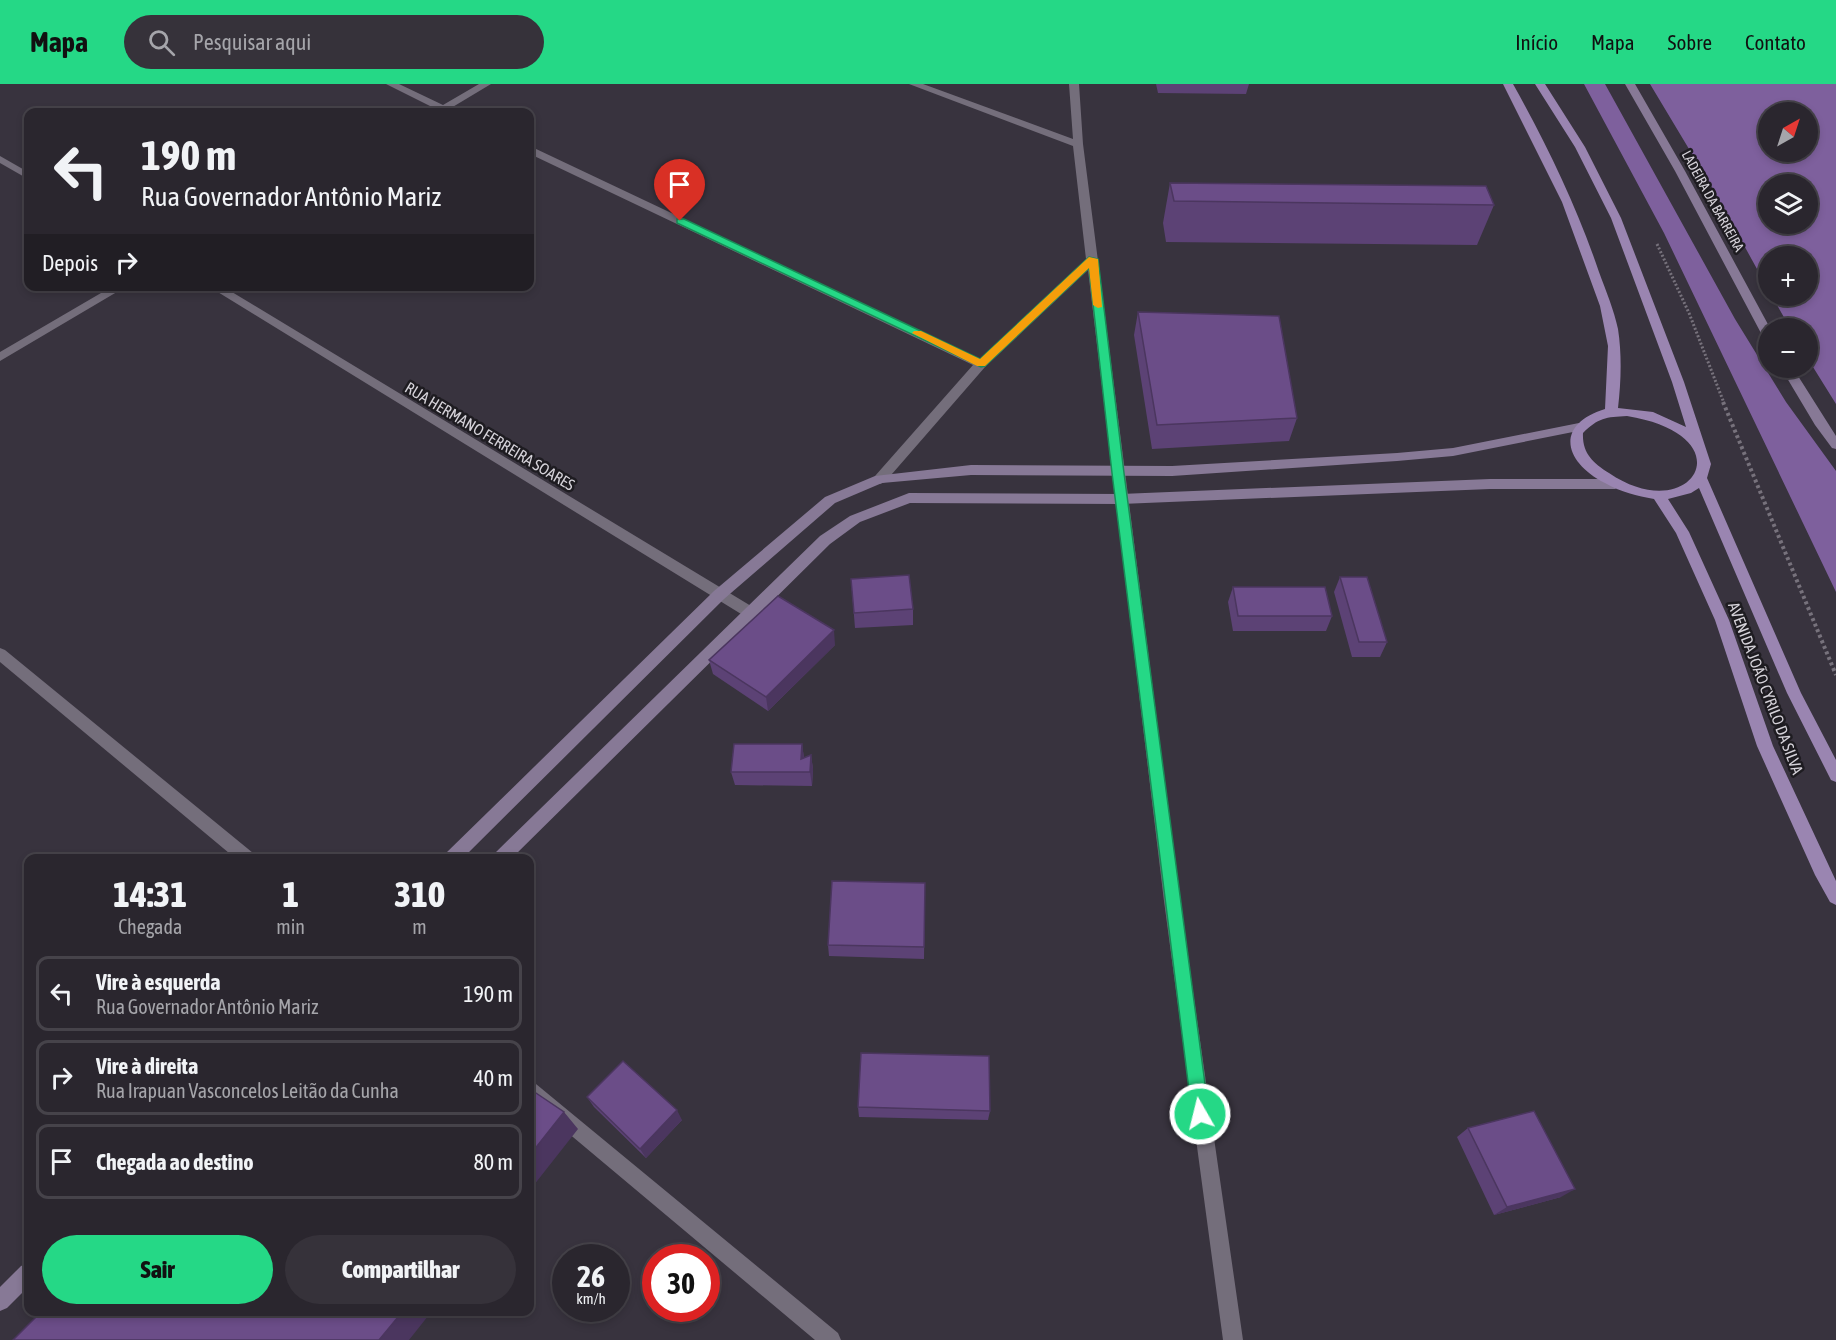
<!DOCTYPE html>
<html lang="pt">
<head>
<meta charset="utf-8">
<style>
  body { margin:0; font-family:"Asap Condensed",sans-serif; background:#36323a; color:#f1f3f6; height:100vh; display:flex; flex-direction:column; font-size:22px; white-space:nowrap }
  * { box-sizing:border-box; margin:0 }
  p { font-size:20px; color:#a5a5aa }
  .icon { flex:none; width:33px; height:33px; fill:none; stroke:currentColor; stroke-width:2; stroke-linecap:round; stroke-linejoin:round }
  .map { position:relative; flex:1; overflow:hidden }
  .drawer { position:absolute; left:24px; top:770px; width:510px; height:462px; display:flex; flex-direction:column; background:#2a262e; border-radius:12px; box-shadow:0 3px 9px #0003,0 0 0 2px #46434a }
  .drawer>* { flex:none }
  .hud { position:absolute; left:24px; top:24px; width:510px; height:183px; border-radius:12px; box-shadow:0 3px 9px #0003,0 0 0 2px #46434a; background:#2a262e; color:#f1f3f6; overflow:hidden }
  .needle { width:39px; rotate:39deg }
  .tools { position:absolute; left:1758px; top:18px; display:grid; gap:12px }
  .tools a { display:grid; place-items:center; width:60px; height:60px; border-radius:50%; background:#2a262e; box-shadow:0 3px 9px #0003,0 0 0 2px #46434a; font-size:30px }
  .speed { position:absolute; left:552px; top:1160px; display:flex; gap:12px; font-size:30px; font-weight:700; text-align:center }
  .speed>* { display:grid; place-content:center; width:78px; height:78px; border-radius:50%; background:#2a262e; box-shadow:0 3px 9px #0003,0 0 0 2px #46434a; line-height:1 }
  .speed small { font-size:15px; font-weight:400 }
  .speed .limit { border:9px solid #d22; background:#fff; color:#111 }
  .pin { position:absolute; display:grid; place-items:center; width:51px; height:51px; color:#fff; margin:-62px -26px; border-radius:50% 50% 50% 0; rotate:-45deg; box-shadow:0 0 6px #0007 }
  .pin .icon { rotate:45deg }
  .me { position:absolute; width:66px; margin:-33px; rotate:352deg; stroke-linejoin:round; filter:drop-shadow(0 0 4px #0008) }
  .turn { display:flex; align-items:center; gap:21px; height:126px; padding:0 18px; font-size:27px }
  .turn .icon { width:78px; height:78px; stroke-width:2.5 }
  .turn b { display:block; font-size:42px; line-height:51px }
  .then { display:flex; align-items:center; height:57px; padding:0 18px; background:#0003; gap:12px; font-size:22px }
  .eta { display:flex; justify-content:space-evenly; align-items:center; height:102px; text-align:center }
  .eta b { font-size:36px; font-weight:800; line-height:42px }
  .action { display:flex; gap:12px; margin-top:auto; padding:12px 18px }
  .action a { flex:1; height:69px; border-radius:36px; background:#25d886; color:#111; font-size:24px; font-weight:800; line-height:69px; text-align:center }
  .action a+a { background:#36323a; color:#f1f3f6 }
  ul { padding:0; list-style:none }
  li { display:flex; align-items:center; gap:18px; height:75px; margin:0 12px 9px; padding:0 6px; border:3px solid #46434a; border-radius:12px }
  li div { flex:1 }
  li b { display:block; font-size:22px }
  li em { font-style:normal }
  header { display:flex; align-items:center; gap:36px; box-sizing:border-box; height:84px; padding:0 30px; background:#25d886; color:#111 }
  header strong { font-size:28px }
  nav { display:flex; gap:33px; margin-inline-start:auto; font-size:21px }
  .search { width:420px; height:54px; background:#36323a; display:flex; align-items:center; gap:15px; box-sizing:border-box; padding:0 21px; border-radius:33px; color:#a5a5aa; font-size:22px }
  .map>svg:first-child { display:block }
  .forest { fill:#7e609d; fill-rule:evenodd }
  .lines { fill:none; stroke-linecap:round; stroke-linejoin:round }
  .path-far1 { stroke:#77727c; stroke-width:3; stroke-dasharray:2 2; stroke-linecap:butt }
  .path { stroke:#77727c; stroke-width:4; stroke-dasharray:3 3; stroke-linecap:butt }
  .street { fill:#746e7b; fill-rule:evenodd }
  .secondary { fill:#877996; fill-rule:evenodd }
  .primary { fill:#9a85b1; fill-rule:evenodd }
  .wall { fill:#5c4275 }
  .shaded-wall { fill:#4b365f }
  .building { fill:#6b4d88; stroke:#4b365f; stroke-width:1.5 }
  .route { fill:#25d886; stroke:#188c57; stroke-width:1.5 }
  .slow { fill:#f59e0b }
  .labels { text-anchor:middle; stroke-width:5; stroke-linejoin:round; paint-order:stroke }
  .far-street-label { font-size:14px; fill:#d5d2d9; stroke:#1e1c21 }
  .street-label { font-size:16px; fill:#d5d2d9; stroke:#1e1c21 }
</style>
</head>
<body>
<header>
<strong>Mapa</strong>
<div class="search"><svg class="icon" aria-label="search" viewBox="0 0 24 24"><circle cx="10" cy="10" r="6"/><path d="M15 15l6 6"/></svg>Pesquisar aqui</div>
<nav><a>Início</a><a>Mapa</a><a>Sobre</a><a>Contato</a></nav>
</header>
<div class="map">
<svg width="1836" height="1256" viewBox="0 0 1836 1256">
  <rect width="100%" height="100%" fill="#38333e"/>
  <path class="forest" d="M1584,0H1605L1735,235L1786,318L1836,387V508L1664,149Z
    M1650,0H1836V320L1808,275V244H1790L1772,212H1808V172H1768V205L1713,105ZM1768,28H1808V68H1768ZM1768,100H1808V140H1768Z"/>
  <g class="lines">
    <path class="path-far1" d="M1657,160L1689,229L1724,319"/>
    <path class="path" d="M1723,318L1836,591"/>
    <path class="street" d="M386,0H399L443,21L479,0H491L451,24L456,28H432L436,25Z
      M909,0H923L1073,55L1069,0H1079L1083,60L1180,817L1243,1256H1223L1164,817L1088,186L985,283L885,398L880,400L874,395L875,392L973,281L530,70V63L534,64L980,275L1086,175L1073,62Z
      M0,72L28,88V95L0,79Z
      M113,202H127L0,277V268Z
      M208,202H222L756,525L758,529L756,533H746Z
      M0,564L5,566L253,769L255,774H235L0,578Z
      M530,997L536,1000L838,1249L841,1256H815L530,1017Z"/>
    <path class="secondary" d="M1625,0H1635L1685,87L1770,244H1768V255L1762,251L1675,87Z
      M1781,284H1793L1836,352V365L1832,364L1815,341Z
      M1579,339L1585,343L1583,346L1453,372L1397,377L1172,392L971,391L882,399L835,419L724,515L463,774H444L446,769L714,507L825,413L875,392L971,381L1172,382L1397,369L1453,364Z
      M1490,395H1615L1622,400L1615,405H1490L1121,420L910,419L860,438L830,460L512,774H493L495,769L820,452L850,432L909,409L1121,410Z
      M28,1179V1203L7,1224L0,1227V1203L21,1182Z"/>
    <path class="primary" d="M1503,0H1513C1547,61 1577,123 1599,188C1606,207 1614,226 1618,245C1622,271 1621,298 1618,324L1653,328L1686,343L1672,298L1611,134L1575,63L1535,0H1545L1585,63L1621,134L1684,298L1711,380L1707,394L1801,609L1836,676V698L1831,696L1787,609L1699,404L1691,409L1668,415L1689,448L1729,536L1773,662L1836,797V821L1830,818L1815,791L1757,662L1715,536L1676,449L1654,415C1637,412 1621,408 1605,399C1564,378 1554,341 1605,325L1608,262L1600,222L1562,118ZM1627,332C1749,352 1691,445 1609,389C1593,379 1582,369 1583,349C1598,334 1606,333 1627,332Z"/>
  </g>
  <path class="wall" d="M1156,0H1249L1246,10L1158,9Z
    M1170,99L1494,121L1477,161L1166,158L1163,139Z
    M1138,228L1297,334L1289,357L1152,365L1134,251Z
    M1340,493L1387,558L1380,573H1352L1334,508Z
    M851,495L913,525V541L855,544Z
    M1233,503L1332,532L1326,547H1233L1228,518Z
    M835,561L768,627L713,590L709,576Z
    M802,660L804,674L811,671L813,685L812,702L735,701L731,688Z
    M925,799L924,875L829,872L828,861Z
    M587,1013L682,1036L646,1074L594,1023Z
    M858,1023L990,1027L988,1036L859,1033Z
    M1468,1044L1561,1113L1494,1131L1457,1053Z"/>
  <path class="shaded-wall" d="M834,546L835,561L768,627L766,613Z
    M802,660L804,674L803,689L801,675Z
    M811,671L813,685L812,702L810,688Z
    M677,1026L682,1036L646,1074L640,1065Z
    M564,1028L578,1045L530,1106V1071Z
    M1575,1105L1561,1113L1494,1131L1507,1123Z
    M403,1227H432L409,1256H379Z"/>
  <path class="building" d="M1170,99L1486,102L1494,121L1174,117Z
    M1138,228L1279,232L1297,334L1157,341Z
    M909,491L913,525L854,529L851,495Z
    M1340,493H1367L1387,558H1359Z
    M1233,503H1325L1332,532H1238Z
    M778,512L834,546L766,613L709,576Z
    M734,660H802L801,675L811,671L810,688H731Z
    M832,797L925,799L924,863L828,861Z
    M861,969L989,972L990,1027L858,1023Z
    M623,977L677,1026L640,1065L587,1013Z
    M530,1005L564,1028L530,1071Z
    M1534,1027L1575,1105L1507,1123L1468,1044Z
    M42,1227H403L379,1256H13Z"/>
  <path class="route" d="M677,135H684L980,275L1089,173L1098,175L1124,389L1209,1030L1206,1036L1200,1039L1195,1036L1192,1030L1112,389L1089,184L985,282L981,283L677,139Z"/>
  <path class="slow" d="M1089,173L1098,175L1102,223L1098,224L1093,221L1089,184L985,282H977L912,249L914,247H921L980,275Z"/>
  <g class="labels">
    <g class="far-street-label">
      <text transform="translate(1713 117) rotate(61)" y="5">LADEIRA DA BARREIRA</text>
    </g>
    <g class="street-label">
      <text transform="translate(490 352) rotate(31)" y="6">RUA HERMANO FERREIRA SOARES</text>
      <text transform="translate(1766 604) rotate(69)" y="6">AVENIDA JOÃO CYRILO DA SILVA</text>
    </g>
  </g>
</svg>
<div class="tools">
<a><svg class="needle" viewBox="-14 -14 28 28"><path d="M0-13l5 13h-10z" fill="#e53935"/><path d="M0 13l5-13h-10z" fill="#a5a5aa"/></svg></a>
<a><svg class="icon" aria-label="layers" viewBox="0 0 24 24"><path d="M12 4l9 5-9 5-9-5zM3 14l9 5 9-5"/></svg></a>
<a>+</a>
<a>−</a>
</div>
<div class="speed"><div>26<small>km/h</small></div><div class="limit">30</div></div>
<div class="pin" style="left:680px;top:137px;background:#d93025"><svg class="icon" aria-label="arrive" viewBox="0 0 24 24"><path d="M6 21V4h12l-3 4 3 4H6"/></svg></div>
<svg class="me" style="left:1200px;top:1030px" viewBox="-20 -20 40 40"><circle r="17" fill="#25d886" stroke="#fff" stroke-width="3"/><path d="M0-11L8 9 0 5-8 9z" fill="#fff"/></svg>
<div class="hud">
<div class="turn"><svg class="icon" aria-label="left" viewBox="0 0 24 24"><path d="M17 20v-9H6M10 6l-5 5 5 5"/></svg><div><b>190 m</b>Rua Governador Antônio Mariz</div></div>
<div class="then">Depois<svg class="icon" aria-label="right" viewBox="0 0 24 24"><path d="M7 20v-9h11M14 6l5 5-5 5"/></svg></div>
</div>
<section class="drawer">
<div class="eta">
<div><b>14:31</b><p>Chegada</p></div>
<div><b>1</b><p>min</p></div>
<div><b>310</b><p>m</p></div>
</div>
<ul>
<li><svg class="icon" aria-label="left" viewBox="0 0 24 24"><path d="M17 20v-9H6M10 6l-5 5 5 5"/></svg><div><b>Vire à esquerda</b><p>Rua Governador Antônio Mariz</p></div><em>190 m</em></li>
<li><svg class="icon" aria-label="right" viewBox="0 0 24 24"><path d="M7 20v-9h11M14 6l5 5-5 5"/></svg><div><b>Vire à direita</b><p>Rua Irapuan Vasconcelos Leitão da Cunha</p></div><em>40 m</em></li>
<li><svg class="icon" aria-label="arrive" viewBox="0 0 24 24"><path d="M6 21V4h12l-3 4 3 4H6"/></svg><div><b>Chegada ao destino</b></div><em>80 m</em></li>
</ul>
<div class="action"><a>Sair</a><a>Compartilhar</a></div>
</section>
</div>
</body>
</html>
